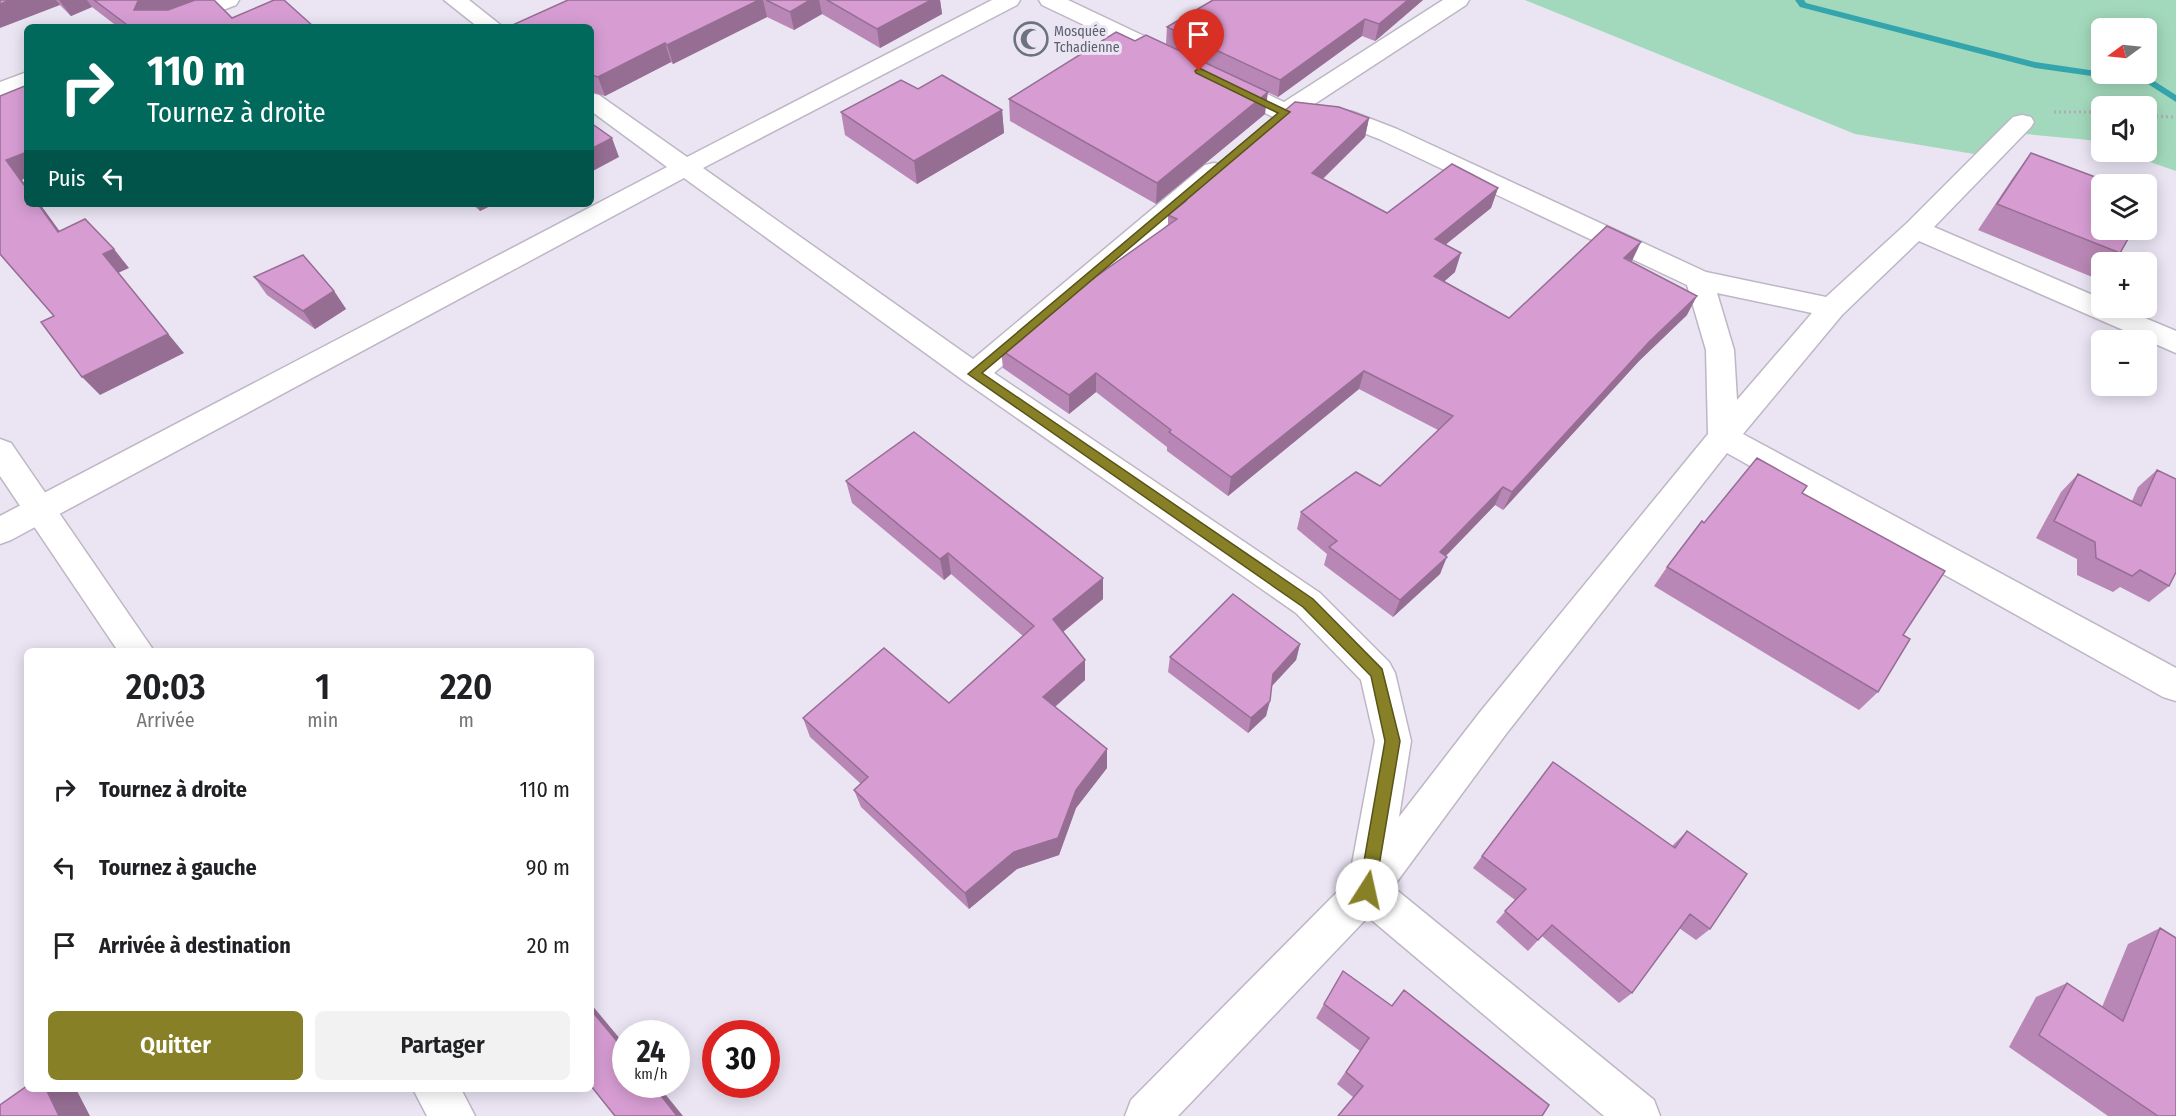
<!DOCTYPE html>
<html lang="fr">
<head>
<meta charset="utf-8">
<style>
  body { margin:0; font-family:"Fira Sans Condensed",sans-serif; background:#f2f2f2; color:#202124; height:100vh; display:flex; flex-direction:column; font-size:22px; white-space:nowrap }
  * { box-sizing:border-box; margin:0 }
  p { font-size:20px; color:#757577 }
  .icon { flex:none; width:33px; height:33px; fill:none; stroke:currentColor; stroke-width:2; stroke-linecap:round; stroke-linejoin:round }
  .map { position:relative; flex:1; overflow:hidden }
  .sheet { position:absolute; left:24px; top:648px; width:570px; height:444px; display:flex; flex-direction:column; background:#fff; border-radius:9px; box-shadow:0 3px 15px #0003 }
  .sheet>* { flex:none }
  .hud { position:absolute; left:24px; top:24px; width:570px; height:183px; border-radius:9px; box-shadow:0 3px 15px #0003; background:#00695c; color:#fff; overflow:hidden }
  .needle { width:39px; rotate:255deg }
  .buttons { position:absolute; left:2091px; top:18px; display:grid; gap:12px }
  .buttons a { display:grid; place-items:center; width:66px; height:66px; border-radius:9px; background:#fff; box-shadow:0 3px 15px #0003; font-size:30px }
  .speed { position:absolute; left:612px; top:1020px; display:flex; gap:12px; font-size:30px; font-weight:700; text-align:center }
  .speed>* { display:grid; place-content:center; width:78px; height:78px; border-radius:50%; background:#fff; box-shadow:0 3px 15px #0003; line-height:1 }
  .speed small { font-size:15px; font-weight:400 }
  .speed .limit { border:9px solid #d22; background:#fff; color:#111 }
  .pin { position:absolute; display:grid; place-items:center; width:51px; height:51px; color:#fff; margin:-62px -26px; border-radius:50% 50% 50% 0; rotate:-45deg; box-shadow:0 0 6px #0007 }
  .pin .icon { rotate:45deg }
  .me { position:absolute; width:66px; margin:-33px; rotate:10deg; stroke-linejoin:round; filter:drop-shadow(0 0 4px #0008) }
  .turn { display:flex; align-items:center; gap:21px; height:126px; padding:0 24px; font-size:27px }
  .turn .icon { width:78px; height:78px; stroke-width:2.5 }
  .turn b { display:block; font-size:42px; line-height:51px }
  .then { display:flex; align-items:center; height:57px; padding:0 24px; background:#0003; gap:12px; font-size:22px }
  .eta { display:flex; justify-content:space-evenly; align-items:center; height:102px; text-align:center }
  .eta b { font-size:36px; font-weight:600; line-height:42px }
  .button { display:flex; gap:12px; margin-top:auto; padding:12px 24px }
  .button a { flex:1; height:69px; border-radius:9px; background:#878027; color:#fff; font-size:24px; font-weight:600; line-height:69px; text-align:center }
  .button a+a { background:#f2f2f2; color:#202124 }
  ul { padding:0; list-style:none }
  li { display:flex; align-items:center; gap:18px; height:78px; padding:0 24px }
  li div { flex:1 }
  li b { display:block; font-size:22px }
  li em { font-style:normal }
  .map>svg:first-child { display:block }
  .green { fill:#a2d9bc; fill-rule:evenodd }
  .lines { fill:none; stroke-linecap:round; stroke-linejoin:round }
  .stream { fill:#35a5ad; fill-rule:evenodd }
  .street-casing { stroke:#bdb7c5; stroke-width:3 }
  .secondary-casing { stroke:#bdb7c5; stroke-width:3 }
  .path { stroke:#b0abb7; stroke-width:3; stroke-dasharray:2 3; stroke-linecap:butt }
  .street { fill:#fff; fill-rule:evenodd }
  .secondary { fill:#fff; fill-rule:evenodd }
  .wall { fill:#b987b5 }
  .shaded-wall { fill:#966e94 }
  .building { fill:#d79dd3; stroke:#966e94; stroke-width:1.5 }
  .route { fill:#878027; stroke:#585319; stroke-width:1.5 }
  .labels { text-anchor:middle; stroke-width:6; stroke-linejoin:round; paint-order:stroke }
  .far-worship-label { font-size:14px; fill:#5b616d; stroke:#eae4f3; text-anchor:start }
</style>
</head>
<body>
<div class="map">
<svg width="2176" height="1116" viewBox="0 0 2176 1116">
  <rect width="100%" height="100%" fill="#eae4f3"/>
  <path class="green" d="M1525,0H2176V171L2121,152H2146V106H2102L2101,145L2089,140L2025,134L1974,154L1855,134ZM2102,28H2146V74H2102Z"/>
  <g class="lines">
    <path class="stream" d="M1795,0H1804L1806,3L2035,62L2151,79L2176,95V102L2148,84L2035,68L1800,7Z"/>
    <defs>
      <path id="street" d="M208,0H239L236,5L179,27H148L151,22Z
        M444,0H469L503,27H478Z
        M992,0H1020L1017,5L703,168L973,359L1205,165L1214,163L1223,165L1227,171L1223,177L994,373L1320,593L1389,662L1395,673L1411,741L1399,817L1480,712L1708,434L1706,350L1687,285L1379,139C1360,132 1340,122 1319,120C1305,118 1290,122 1275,118L1217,88L1213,83L1217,78L1225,76L1233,78L1284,102L1443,0H1469L1466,5L1313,105L1353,112L1397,129L1706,272L1826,297L1907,223L2013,117L2022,115L2031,117L2034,122L2031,127L1934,227L2102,299V308H2121L2176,331V353L1919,241L1842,315L1743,434L2176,668V701L2163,697L1727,453L1506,734L1393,887L1654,1100L1660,1116H1604L1368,917L1178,1116H1125L1131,1100L1349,880L1375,741L1361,680L1296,613L964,381L684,178L11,540L0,544V516L667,167L591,111V93L599,95L687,157ZM1717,293L1812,313L1737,400L1734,350Z
        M1039,0H1068L1184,55L1188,60L1184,65L1176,67L1168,65L1042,5Z
        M27,72V87L0,97V82Z"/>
      <path id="secondary" d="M0,439L11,443L154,651H118L0,476Z
        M413,1089H461L475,1116H427Z"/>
    </defs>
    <use href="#street" class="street-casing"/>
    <use href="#secondary" class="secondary-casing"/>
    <path class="path" d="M2054,112H2102
      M2146,116L2176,117"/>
    <use href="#street" class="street"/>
    <use href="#secondary" class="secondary"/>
  </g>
  <path class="wall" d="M0,0H214L232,18L314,27H118L92,7L71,16L60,5Z
    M568,0H940L942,14L880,48L822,14L794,30L767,17L673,64L671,62L605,96L591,92V27Z
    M1423,0L1379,38L1375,41L1362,36L1278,97L1166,44L1167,27Z
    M1135,41L1265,114L1156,204L1010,121L1009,99Z
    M918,89L1002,110L1004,133L917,184L845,135L841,112Z
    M1369,118L1365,137L1323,179L1387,213L1498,188L1491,208L1446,244L1455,272L1444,281L1509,318L1631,262L1687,315L1639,361L1503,510L1495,505L1446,556L1440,574L1393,617L1324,565L1327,554L1297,529L1301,512L1380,486L1438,430L1359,389L1228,496L1167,451V447L1096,392L1069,414L1003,368L1001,350L1080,288L1168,226V215L1180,206V199Z
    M2031,153L2120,253L2112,262H2102V274L2097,279L1978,230L2012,179Z
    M472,204H494L480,211Z
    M254,277L334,291L346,309L315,329L267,295Z
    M2157,470L2169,586L2149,602L2120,587L2113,592L2077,575V559L2036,538L2061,492L2078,474L2132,501L2138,487Z
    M846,481L1103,578V599L1063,632L1085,680L1055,707L1107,749V768L1076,808L1059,855L1017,869L969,909L861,807L854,790L861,784L810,737L803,718L949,703L1023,636L951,574L944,580L852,503Z
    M1802,493L1903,635L1878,692L1859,710L1654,586L1667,567L1704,523Z
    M1300,644L1296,660L1271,687L1266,716L1248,733L1168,672L1170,657Z
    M1687,831L1710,929L1696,940L1679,928L1632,993L1619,1003L1542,936L1528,951L1496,922L1515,900L1473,868L1482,856L1672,846Z
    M2160,928L2176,1116H2108L2009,1047L2036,997L2067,983L2102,1007L2128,944Z
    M1324,1004L1542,1116L1353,1097L1337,1084L1360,1051L1316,1018Z"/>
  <path class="shaded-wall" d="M10,0H56L60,5L0,28V4Z
    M59,0H87L92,7L71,16Z
    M141,0H202L150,20L134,10L138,1Z
    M759,0H763L767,17L673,64L667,45Z
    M810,0H819L822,14L794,30L790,12Z
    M931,0H940L942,14L880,48L877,29Z
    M1408,0H1423L1375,41L1379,24Z
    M1365,19L1362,36L1278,97L1280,80Z
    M665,43L671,62L605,96L598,77Z
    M1268,92L1265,114L1156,204L1157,183Z
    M1002,110L1004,133L917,184L914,161Z
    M1369,118L1365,137L1309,192L1312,173Z
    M612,138L619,157L591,172V149Z
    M27,152V177L22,180L27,186V189L6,160Z
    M1498,188L1491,208L1429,258L1435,239Z
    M38,204H40L74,251L58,232Z
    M477,204H494L480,211Z
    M1641,242L1632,261L1624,258Z
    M114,249L129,268L118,273L184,353L100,395L82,377L103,254Z
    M1461,253L1455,272L1429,295L1434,276Z
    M334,291L346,309L315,329L303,311Z
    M1697,296L1687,315L1639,361L1503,510L1512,492L1649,342Z
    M1364,371L1359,389L1228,496L1231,477Z
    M1096,373V392L1069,414V395Z
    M1503,487L1495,505L1433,569L1440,552Z
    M948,553L951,574L944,580L940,559Z
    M1447,557L1440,574L1393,617L1400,600Z
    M1103,578V599L1054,639L1053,619Z
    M1300,644L1296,660L1269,689L1273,674Z
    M1085,660V680L1044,716L1043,697Z
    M1270,701L1266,716L1248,733L1251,718Z
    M1107,749V768L1076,808L1059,855L1017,869L969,909L965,893L1076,790Z
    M591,1004L626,1046V1052L591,1010Z
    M652,1084H657L683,1116H677Z
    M46,1089H76L90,1116H59Z"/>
  <path class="building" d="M0,0H10L0,4Z
    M94,0H141L138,1L134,10H168L195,0H214L232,18L274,0H284L314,27H130Z
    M568,0H759L667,45L665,43L598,77L591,75V27H508Z
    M766,0H810L790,12Z
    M827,0H931L877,29Z
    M1213,0H1408L1379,24L1365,19L1280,80L1167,27Z
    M1116,32L1135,41L1146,35L1268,92L1157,183L1009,99Z
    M942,75L1002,110L914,161L841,112L901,80L918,89Z
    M27,85V152L6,160L27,189V204H38L58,232L85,219L114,249L103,254L168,334L82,377L41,322L54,316L0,254V96Z
    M1295,102L1339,107L1369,118L1312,173L1387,213L1452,164L1498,188L1435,239L1461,253L1434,276L1509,318L1607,226L1641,242L1624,258L1697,296L1649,342L1512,492L1503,487L1440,552L1447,557L1400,600L1329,547L1337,541L1301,512L1356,472L1380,486L1453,416L1364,371L1231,477L1169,432L1171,430L1096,373L1069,395L1001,350L1077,287L1080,288L1177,219L1168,215L1186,201L1180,199Z
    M591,123L612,138L591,149Z
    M2031,153L2114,184H2102V230H2133L2120,253L1997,204Z
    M2146,197L2150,198L2146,205Z
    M303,255L334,291L303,311L254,277Z
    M914,432L1103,578L1053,619L1085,660L1043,697L1107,749L1076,790L1058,838L1014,852L965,893L854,790L868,777L803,718L884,648L949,703L1034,626L948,553L940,559L846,481Z
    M1757,458L1807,486L1802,493L1945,571L1903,635L1910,639L1878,692L1667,567L1702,521L1704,523Z
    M2157,470L2176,479V572L2169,586L2140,570L2132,576L2096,558L2095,542L2054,521L2078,474L2141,506Z
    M1233,594L1300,644L1273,674L1270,701L1251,718L1170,657Z
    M1553,762L1675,848L1687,831L1747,874L1710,929L1690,914L1632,993L1552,925L1538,940L1505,911L1526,889L1482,856Z
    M2160,928L2176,938V1116H2158L2039,1035L2067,983L2123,1021Z
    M1343,971L1392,1006L1404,990L1549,1105L1542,1116H1338L1363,1086L1346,1072L1369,1038L1324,1004Z
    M591,1010L626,1052V1084H652L677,1116H615L591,1086Z
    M27,1086V1089H46L59,1116H0V1105Z"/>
  <path class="route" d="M1199,68L1290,112L982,373L1313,599L1382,669L1400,741L1375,890L1373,896L1367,898L1361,896L1359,890L1385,741L1371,676L1303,607L968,374L1278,113L1196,73L1195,71Z"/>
  <defs>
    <symbol id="mosque-ring" viewBox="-11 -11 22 22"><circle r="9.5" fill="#eae4f3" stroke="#6b7280" stroke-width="1.5"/><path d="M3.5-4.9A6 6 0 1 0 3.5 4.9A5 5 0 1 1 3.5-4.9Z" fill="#6b7280"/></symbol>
  </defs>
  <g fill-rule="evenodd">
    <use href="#mosque-ring" x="1012" y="20" width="38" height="38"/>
  </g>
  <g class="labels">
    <g class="far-worship-label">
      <text x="1054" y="36">Mosquée<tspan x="1054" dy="16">Tchadienne</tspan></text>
    </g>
  </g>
</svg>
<div class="buttons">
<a><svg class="needle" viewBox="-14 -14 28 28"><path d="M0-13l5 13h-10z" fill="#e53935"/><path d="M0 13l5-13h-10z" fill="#757577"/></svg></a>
<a><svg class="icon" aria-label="sound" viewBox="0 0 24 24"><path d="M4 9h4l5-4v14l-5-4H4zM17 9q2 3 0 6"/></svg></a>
<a><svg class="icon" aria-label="layers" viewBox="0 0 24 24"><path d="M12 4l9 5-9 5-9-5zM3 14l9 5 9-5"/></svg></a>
<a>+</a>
<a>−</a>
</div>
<div class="speed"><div>24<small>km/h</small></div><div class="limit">30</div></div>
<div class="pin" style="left:1199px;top:71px;background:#d93025"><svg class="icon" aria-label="arrive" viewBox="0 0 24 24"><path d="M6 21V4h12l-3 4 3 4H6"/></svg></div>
<svg class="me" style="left:1367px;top:890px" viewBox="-20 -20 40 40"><circle r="19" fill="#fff"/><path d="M0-13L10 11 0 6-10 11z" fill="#878027"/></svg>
<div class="hud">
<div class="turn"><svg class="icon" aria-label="right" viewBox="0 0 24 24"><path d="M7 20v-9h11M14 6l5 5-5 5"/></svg><div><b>110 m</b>Tournez à droite</div></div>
<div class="then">Puis<svg class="icon" aria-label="left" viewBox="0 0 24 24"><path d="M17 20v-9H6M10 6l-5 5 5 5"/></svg></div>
</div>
<section class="sheet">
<div class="eta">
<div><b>20:03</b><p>Arrivée</p></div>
<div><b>1</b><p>min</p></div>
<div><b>220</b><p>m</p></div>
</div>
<ul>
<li><svg class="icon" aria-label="right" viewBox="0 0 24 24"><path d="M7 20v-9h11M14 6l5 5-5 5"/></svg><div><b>Tournez à droite</b></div><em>110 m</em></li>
<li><svg class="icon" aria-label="left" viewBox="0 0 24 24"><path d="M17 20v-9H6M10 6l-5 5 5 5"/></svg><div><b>Tournez à gauche</b></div><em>90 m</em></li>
<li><svg class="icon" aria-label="arrive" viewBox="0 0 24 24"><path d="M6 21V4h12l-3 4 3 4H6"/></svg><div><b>Arrivée à destination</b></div><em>20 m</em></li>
</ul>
<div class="button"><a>Quitter</a><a>Partager</a></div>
</section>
</div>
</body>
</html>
